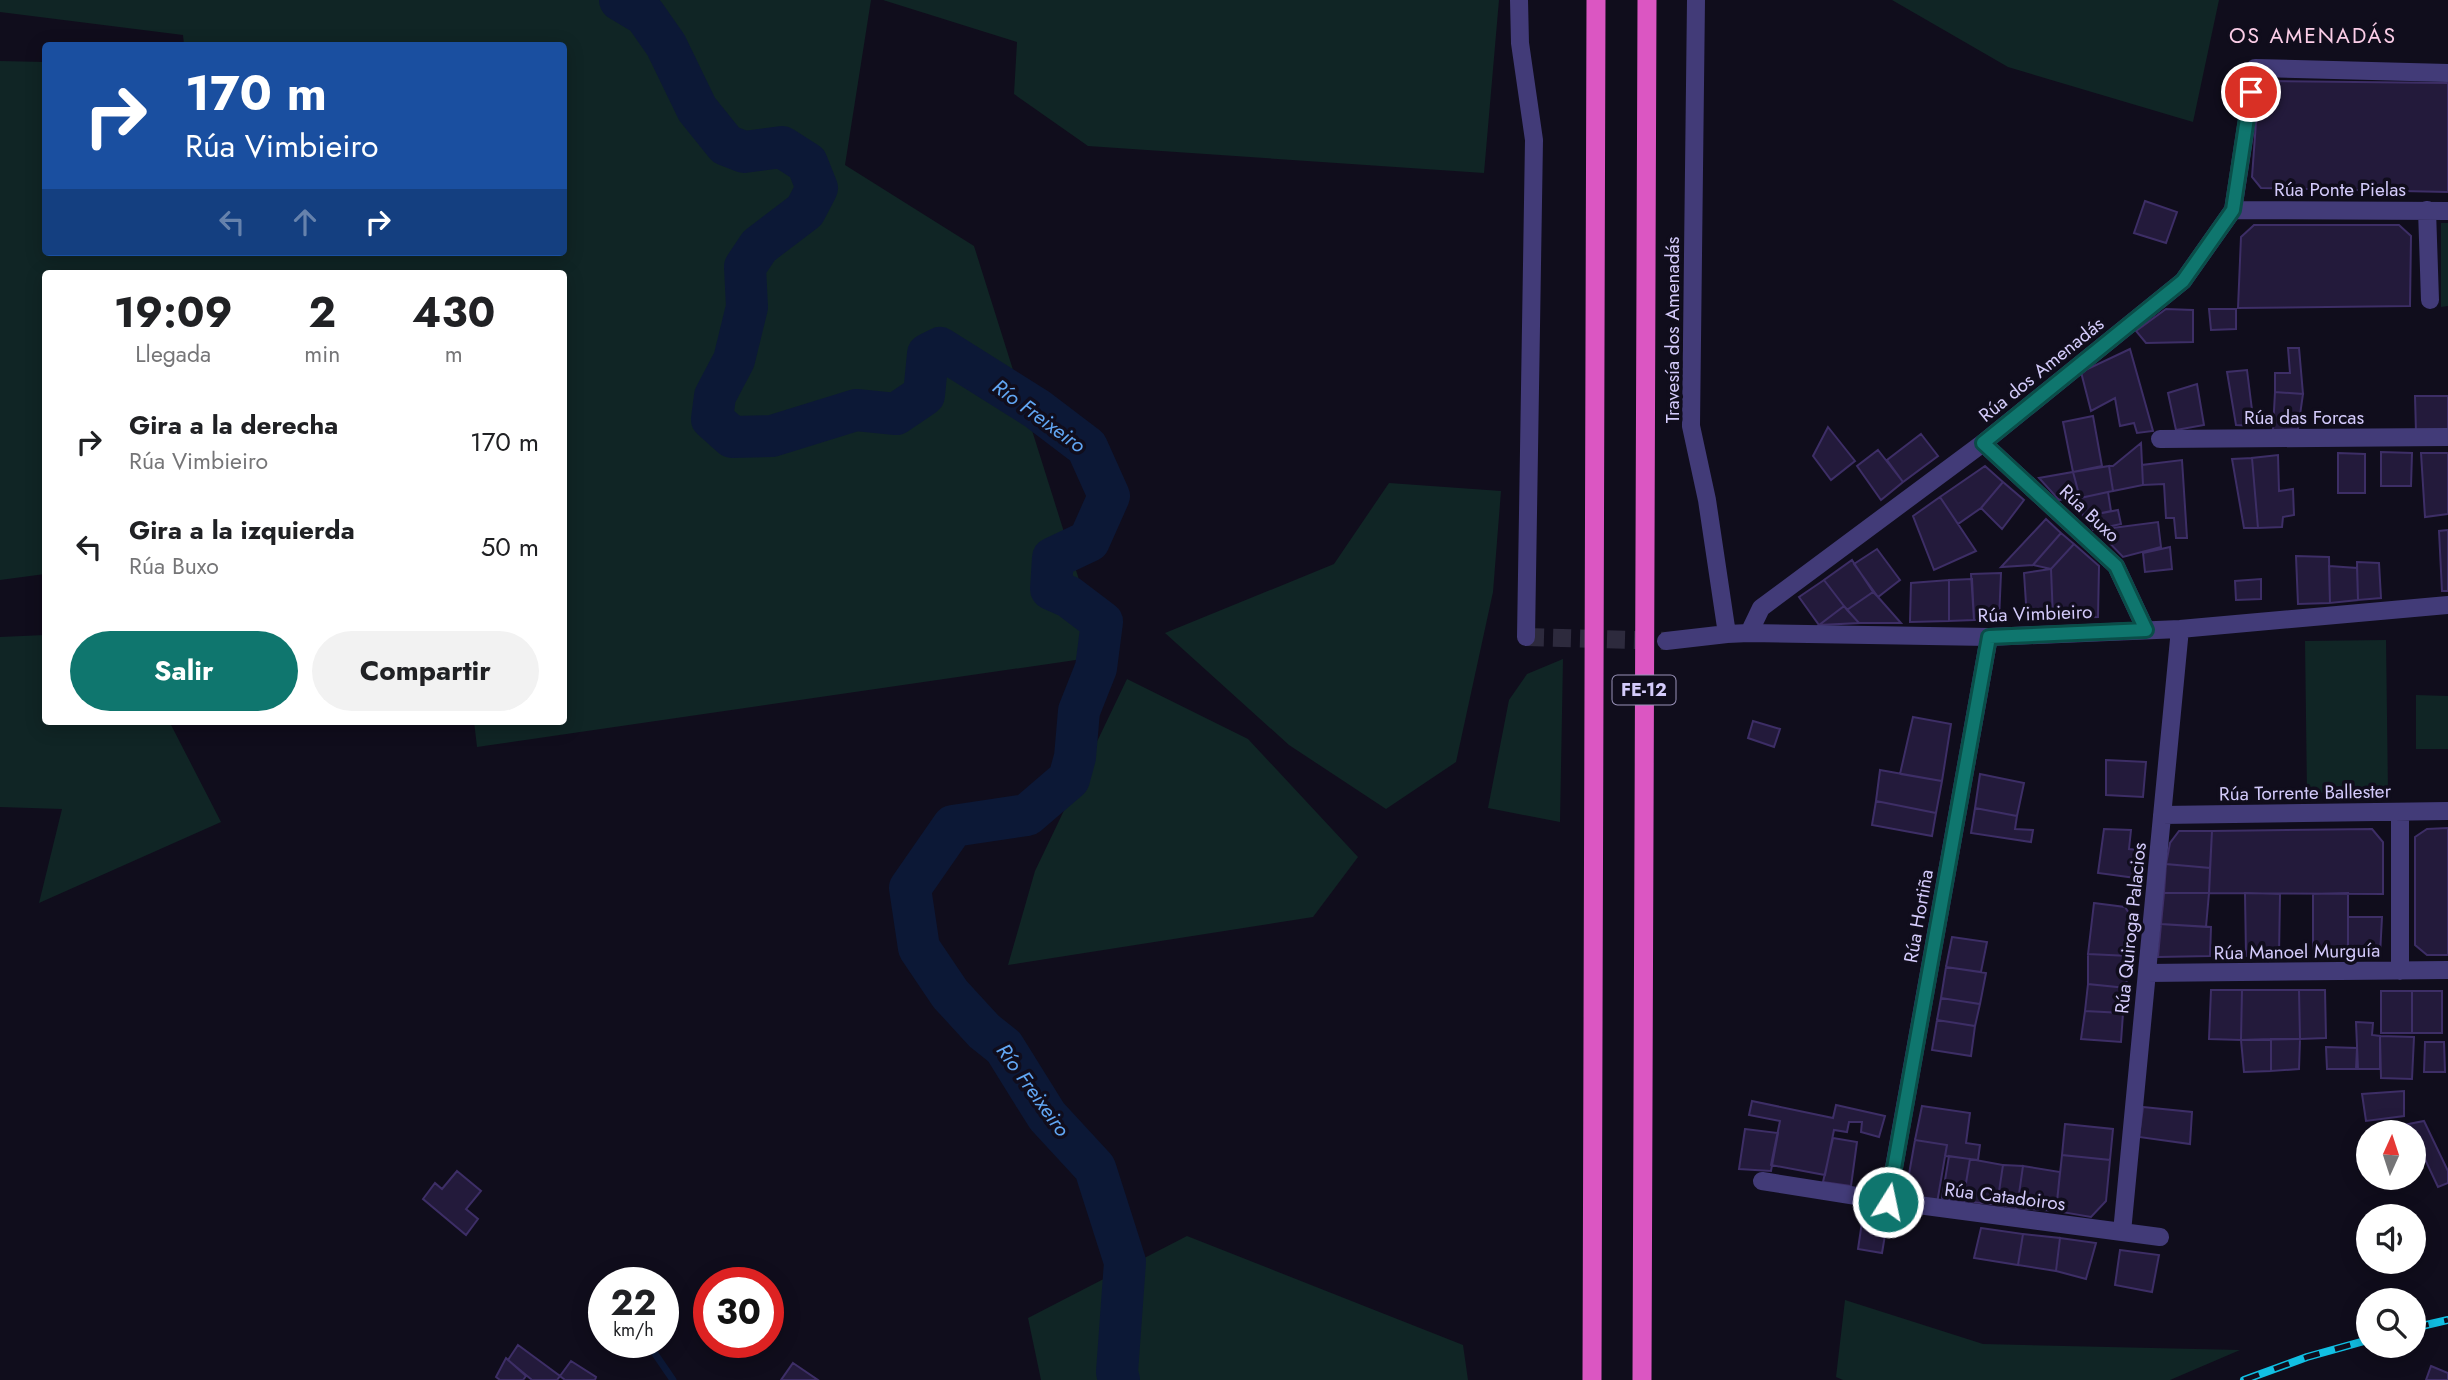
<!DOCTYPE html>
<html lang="es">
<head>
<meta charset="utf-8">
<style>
  body { margin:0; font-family:Jost,sans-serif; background:#f2f2f2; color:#202124; height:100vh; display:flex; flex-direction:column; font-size:26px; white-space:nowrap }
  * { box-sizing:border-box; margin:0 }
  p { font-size:23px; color:#757577 }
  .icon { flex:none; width:38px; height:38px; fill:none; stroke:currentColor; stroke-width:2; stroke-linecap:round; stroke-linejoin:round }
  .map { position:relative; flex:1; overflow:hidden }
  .sheet { position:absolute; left:42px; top:270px; width:525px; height:455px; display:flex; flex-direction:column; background:#fff; border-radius:7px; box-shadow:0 4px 18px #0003 }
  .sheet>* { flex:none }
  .hud { position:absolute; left:42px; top:42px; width:525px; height:214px; border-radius:7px; box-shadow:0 4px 18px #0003; background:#1a4fa0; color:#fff; overflow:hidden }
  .needle { width:46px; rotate:3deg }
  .fabs { position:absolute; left:2356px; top:1120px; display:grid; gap:14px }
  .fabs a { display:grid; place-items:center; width:70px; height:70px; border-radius:50%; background:#fff; box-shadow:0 4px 18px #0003; font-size:35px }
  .speed { position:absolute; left:588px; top:1267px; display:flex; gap:14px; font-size:35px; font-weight:700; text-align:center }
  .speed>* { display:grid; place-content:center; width:91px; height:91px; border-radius:50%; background:#fff; box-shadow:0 4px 18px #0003; line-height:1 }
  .speed small { font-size:18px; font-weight:400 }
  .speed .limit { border:10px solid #d22; background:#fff; color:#111 }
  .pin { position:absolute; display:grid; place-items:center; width:60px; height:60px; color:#fff; margin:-30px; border:4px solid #fff; border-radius:50%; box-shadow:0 2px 7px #0007 }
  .me { position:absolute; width:77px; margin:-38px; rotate:10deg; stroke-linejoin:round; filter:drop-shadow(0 0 5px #0008) }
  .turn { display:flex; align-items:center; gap:24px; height:147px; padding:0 28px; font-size:32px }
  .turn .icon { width:91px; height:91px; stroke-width:2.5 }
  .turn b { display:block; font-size:49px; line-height:60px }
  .lanes { display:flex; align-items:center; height:66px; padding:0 28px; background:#0003; justify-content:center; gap:35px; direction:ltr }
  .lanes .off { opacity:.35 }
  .eta { display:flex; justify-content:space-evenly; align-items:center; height:119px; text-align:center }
  .eta b { font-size:42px; font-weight:700; line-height:49px }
  .button { display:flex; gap:14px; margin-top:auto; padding:14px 28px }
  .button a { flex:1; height:80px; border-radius:42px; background:#0f766e; color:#fff; font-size:28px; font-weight:700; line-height:80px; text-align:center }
  .button a+a { background:#f2f2f2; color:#202124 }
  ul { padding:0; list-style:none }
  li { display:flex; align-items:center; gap:21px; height:105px; padding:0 28px }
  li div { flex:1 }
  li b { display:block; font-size:26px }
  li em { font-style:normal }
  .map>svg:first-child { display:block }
  .green { fill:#102525 }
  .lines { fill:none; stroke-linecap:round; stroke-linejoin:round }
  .stream { stroke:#0c1836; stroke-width:7 }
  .river { stroke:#0c1836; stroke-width:42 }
  .building { fill:#231a3b; stroke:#3d2e66; stroke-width:2 }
  .minor-tunnel { stroke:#2d2a3d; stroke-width:18; stroke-dasharray:18 9; stroke-linecap:butt }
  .minor { stroke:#423b78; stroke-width:18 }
  .trunk { stroke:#db56c2; stroke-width:19 }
  .rail-casing { stroke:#11bfe2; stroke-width:8 }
  .rail { stroke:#100d1c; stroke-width:5; stroke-dasharray:16; stroke-linecap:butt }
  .route-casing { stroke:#0a4d48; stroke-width:18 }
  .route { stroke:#0f766e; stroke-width:12 }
  .labels { text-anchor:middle; stroke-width:7; stroke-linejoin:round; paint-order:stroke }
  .shield { fill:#100d1c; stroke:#9992b8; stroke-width:2 }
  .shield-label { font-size:18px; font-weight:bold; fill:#d4cbfb }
  .street-label { font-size:19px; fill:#d4cbfb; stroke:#100d1c }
  .neighbourhood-label { font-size:21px; letter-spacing:2px; fill:#fbcde7; stroke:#100d1c }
  .water-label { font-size:21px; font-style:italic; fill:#61a6f3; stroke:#100d1c }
</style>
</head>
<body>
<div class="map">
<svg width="2448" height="1380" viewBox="0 0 2448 1380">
  <rect width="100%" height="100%" fill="#100d1c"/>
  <path class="green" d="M0,0H871L845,165L974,246L1103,656L477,747L474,721H564V273H46L45,574L0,580V61L45,62L46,252H564V46L184,45L183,35L0,12Z
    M883,0H1499L1484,173L1088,146L1014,94L1017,42Z
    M1892,0H2219L2193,122L2008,67Z
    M2441,223H2448V306L2441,307Z
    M1389,483L1501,491L1493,592L1456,762L1386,809L1289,745L1165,633L1334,564Z
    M45,635L46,721H169L221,822L39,903L62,809L0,807V637Z
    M2386,640L2388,792L2307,793L2305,641Z
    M1563,659L1560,822L1488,808L1509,700L1527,674Z
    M1127,679L1248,739L1358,857L1313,917L1008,965L1035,871Z
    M2416,695L2448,696V749H2416Z
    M1187,1236L1463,1345L1468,1380H1041L1028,1318Z
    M1845,1300L1983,1344L2240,1350L2170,1380H1843L1836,1377Z"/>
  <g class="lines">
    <path class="stream" d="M647,1342L673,1380"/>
    <path class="river" d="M620,0L645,15L666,45L697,109L726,145L744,152L782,147L807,163L817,188L805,211L759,246L745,267L747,307L734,360L715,396L712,419L732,437L772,436L856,410L896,414L924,395L928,354L940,348L1037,409L1087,447L1109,496L1089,541L1053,558L1051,589L1069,597L1102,622L1096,668L1079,711L1075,757L1069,779L1027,815L953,826L910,888L919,948L950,994L984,1031L1004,1047L1047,1116L1095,1168L1125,1262L1117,1372L1119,1380"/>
  </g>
  <path class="building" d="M2272,81L2448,83V192L2261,188L2252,177L2258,95Z
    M2145,201L2177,212L2166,243L2134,233Z
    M2254,225H2399L2411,236L2410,306L2238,308L2241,237Z
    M2166,309L2193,310V342L2146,343L2136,331Z
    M2209,309H2236V329L2211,330Z
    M2288,348H2299L2303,394L2275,392V373H2290Z
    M2130,349L2153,431L2137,433L2134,423L2120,426L2115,398L2091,411L2081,372Z
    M2247,370L2254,426L2236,425L2227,372Z
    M2197,384L2204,425L2176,430L2168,393Z
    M2275,392L2303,394L2298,429L2273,430Z
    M2415,396H2448V431L2416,432Z
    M2093,416L2102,466L2073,472L2063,422Z
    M1828,427L1855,461L1831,480L1813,456Z
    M1921,434L1938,456L1903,482L1887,460Z
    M2141,443L2143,485L2113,491L2109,466H2113Z
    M1878,450L1903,482L1881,500L1857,466Z
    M2381,452L2412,453L2411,486H2381Z
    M2338,453L2365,454V493H2338Z
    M2421,453H2448V514L2425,517Z
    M2278,455L2279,491L2293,489L2294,515L2283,517L2282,527L2258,528L2252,458Z
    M2252,458L2258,528H2244L2232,459Z
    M2182,460L2187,538H2176L2174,518H2166L2164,484L2143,485L2142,465Z
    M1985,466L2003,482L1981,508L1958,524L1940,497Z
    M2109,466L2113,491L2080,498L2073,472Z
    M2073,472L2080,498L2059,500L2039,478Z
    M2003,482L2024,500L2002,529L1981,508Z
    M2108,492L2111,511L2083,517L2080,498Z
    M1940,497L1976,551L1934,570L1913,516Z
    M2118,510L2121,524L2093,530L2087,516Z
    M2046,519L2061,533L2033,565L2001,567Z
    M2158,522L2161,547L2123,557L2097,530Z
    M2448,530V591H2442L2439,531Z
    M2061,533L2074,544L2051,569L2033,565Z
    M2074,544L2099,566L2098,617L2053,618L2051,569Z
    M2170,547L2172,569L2145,572L2143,553Z
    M1877,549L1900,580L1878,597L1854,564Z
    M2296,556L2329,557L2330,603L2298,604Z
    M1852,560L1873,592L1847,610L1824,580Z
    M2357,562L2379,563L2381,598L2358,600Z
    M2329,566L2357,568L2358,600L2330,603Z
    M2051,569L2053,618L2027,619L2024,573Z
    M2001,573L1999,620H1974L1971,574Z
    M1972,579L1974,620L1949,621V580Z
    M2261,579V599L2236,600L2235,581Z
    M1824,580L1844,606L1819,625L1799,597Z
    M1949,580V621L1910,622L1911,583Z
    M1873,592L1878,597L1901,623H1859L1847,610Z
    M1844,606L1859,623L1819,625Z
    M1913,717L1951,724L1942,781L1900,774Z
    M1753,721L1780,729L1774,747L1748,738Z
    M2106,760L2146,762L2143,797L2106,795Z
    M1880,770L1942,781L1936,813L1876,801Z
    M1980,774L2024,783L2017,816L1975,808Z
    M1876,801L1936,813L1932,836L1872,825Z
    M1975,808L2017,816L2015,829L2033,830L2031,842L1971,833Z
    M2448,828V955H2427L2415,945V837L2427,829Z
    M2104,829L2131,830L2129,849L2138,850L2136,878L2098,873Z
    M2372,829L2383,842V894L2209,893L2212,831Z
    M2179,831H2212L2210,868L2166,864L2170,843Z
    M2166,864L2210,868L2209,893H2164Z
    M2164,893H2209L2206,927L2161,924Z
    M2245,893L2280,894L2279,956H2246Z
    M2348,893V955L2313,956V894Z
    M2094,903L2125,907L2132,918L2129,956L2088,954Z
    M2348,917H2382L2380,955H2348Z
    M2161,924L2211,927L2210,956L2158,957Z
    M1952,937L1987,942L1981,972L1946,967Z
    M2088,954L2129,956L2126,988L2088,984Z
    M1946,967L1986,973L1980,1004L1941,998Z
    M2088,984L2126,988L2123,1013L2085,1011Z
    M2211,990H2242L2241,1040L2209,1039Z
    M2242,990H2299L2300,1039L2241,1040Z
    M2299,990H2325L2326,1038L2300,1039Z
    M2381,991H2412V1033H2381Z
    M2412,991H2442V1033H2412Z
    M1941,998L1980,1004L1975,1026L1937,1020Z
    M2085,1011L2123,1013L2121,1042L2081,1039Z
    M1937,1020L1975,1026L1971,1056L1932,1050Z
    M2356,1022L2373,1023L2372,1035L2380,1036V1069H2358Z
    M2380,1036L2414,1037L2412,1079L2381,1078Z
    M2271,1039V1071L2244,1072L2241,1040Z
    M2271,1039H2300L2299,1069L2271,1071Z
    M2425,1042H2444L2445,1072H2424Z
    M2326,1047L2357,1048L2356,1069H2327Z
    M2404,1091V1116L2366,1121L2362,1094Z
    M1752,1101L1833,1118L1836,1105L1885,1116L1879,1137L1861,1132L1862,1122H1849L1847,1132L1834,1130L1825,1175L1771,1165L1780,1121L1749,1115Z
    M1922,1106L1970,1113L1966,1143L1980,1145L1978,1160L1945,1156L1947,1145L1915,1140Z
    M2143,1107L2192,1112L2190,1144L2139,1137Z
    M2424,1121L2448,1171V1183L2438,1187L2416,1140H2413V1132H2394L2393,1127Z
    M2065,1124L2113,1129L2110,1160L2062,1155Z
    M1745,1129L1778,1133L1771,1171L1739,1169Z
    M1833,1138L1857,1142L1851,1186L1823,1182Z
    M1915,1140L1947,1145L1937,1203L1905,1197Z
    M2368,1146V1170L2363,1171L2361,1147Z
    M2062,1155L2110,1160L2106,1201L2091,1217L2056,1211Z
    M1949,1156L1970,1159L1963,1201L1942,1198Z
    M1970,1159L2003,1165L1997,1205L1963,1201Z
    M2003,1165L2023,1166L2017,1208L1997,1205Z
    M2023,1166L2060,1172L2056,1211L2017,1208Z
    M457,1171L481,1191L466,1209L478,1219L466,1235L423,1199L435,1183L442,1189Z
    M1863,1215L1888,1217L1882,1253L1858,1249Z
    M1981,1228L2023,1234L2018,1265L1974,1258Z
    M2023,1234L2060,1238L2056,1271L2018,1265Z
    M2060,1238L2096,1243L2086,1279L2056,1271Z
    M2120,1250L2159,1255L2152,1292L2115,1285Z
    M518,1345L560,1376L557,1380H532L508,1360Z
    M506,1358L526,1376L523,1380H500L496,1377Z
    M571,1361L596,1377L595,1380H565L560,1376Z
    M793,1363L818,1380H781Z
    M2431,1366L2448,1373V1380H2426Z"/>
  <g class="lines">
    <path class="minor-tunnel" d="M1526,637L1666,641"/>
    <path class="minor" d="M1519,0L1520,43L1534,140L1526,637
      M1696,0L1691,426L1707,500L1727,634L1749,633L1989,637L2180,629L2448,605
      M2233,210L2448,211
      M2427,210L2430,300
      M2160,439L2448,437
      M1983,443L2116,566L2146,630
      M1749,633L1761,608L1983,443L2183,281L2233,210L2255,68L2448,73
      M1666,641L1727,634
      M2162,815L2448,811
      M2400,971V812
      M2147,973L2448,970
      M1762,1181L1888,1201L2160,1237
      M1888,1201L1989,637
      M2122,1232L2180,629"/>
    <path class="trunk" d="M1592,1380L1596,0
      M1642,1380L1647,0"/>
    <defs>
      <path id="rail" d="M2413,1328L2448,1320
        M2244,1380L2307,1357L2368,1340"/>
    </defs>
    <use href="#rail" class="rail-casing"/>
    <use href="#rail" class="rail"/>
  </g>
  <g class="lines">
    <defs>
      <path id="route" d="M1888,1202L1989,637L2146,630L2116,566L1983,443L2183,281L2233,210L2251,92"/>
    </defs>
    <use href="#route" class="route-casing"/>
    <use href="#route" class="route"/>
  </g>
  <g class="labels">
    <rect class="shield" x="1612.5" y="675.5" width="63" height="29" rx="5"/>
    <g class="shield-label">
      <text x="1644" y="696">FE-12</text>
    </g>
    <g class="street-label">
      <text x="2340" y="196">Rúa Ponte Pielas</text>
      <text transform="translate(1672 330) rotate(-90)" y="7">Travesía dos Amenadás</text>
      <text transform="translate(2041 369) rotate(-39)" y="7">Rúa dos Amenadás</text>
      <text x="2304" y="424">Rúa das Forcas</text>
      <text transform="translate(2090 513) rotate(43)" y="7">Rúa Buxo</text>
      <text transform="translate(2035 613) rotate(-2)" y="7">Rúa Vimbieiro</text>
      <text transform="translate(2305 792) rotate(-1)" y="7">Rúa Torrente Ballester</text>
      <text transform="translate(1918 916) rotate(-80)" y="7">Rúa Hortiña</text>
      <text transform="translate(2130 928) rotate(-84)" y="7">Rúa Quiroga Palacios</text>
      <text transform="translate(2297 951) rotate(-1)" y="7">Rúa Manoel Murguía</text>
      <text transform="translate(2005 1196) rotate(7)" y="7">Rúa Catadoiros</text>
    </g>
    <g class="neighbourhood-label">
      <text x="2313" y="43">OS AMENADÁS</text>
    </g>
    <g class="water-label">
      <text transform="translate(1039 416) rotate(36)" y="7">Río Freixeiro</text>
      <text transform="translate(1033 1090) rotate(54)" y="7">Río Freixeiro</text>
    </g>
  </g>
</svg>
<div class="fabs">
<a><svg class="needle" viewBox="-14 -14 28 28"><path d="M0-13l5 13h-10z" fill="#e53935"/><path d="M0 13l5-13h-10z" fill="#757577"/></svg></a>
<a><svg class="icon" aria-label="sound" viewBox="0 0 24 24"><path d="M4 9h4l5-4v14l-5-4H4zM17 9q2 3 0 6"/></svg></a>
<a><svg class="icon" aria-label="search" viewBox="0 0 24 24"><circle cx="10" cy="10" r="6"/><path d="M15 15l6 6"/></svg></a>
</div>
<div class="speed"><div>22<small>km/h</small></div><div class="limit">30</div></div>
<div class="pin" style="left:2251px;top:92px;background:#d93025"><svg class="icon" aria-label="arrive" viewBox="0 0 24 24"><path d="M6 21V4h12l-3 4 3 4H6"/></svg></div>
<svg class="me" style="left:1888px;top:1202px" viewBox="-20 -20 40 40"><circle r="17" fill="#0f766e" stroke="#fff" stroke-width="3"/><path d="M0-11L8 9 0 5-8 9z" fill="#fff"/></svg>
<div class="hud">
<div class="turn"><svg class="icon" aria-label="right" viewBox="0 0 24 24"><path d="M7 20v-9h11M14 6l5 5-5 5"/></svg><div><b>170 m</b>Rúa Vimbieiro</div></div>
<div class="lanes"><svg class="icon off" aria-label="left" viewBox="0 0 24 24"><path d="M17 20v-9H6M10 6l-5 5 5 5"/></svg><svg class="icon off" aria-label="ahead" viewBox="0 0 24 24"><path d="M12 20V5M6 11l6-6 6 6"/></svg><svg class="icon" aria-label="right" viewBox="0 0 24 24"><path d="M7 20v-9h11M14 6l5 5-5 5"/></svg></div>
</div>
<section class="sheet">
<div class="eta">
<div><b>19:09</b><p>Llegada</p></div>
<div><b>2</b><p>min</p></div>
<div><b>430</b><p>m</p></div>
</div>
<ul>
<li><svg class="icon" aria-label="right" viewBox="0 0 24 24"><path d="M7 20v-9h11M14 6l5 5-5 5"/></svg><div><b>Gira a la derecha</b><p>Rúa Vimbieiro</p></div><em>170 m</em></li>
<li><svg class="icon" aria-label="left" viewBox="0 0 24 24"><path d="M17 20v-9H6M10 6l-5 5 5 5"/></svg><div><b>Gira a la izquierda</b><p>Rúa Buxo</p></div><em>50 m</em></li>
</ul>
<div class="button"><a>Salir</a><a>Compartir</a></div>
</section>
</div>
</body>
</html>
